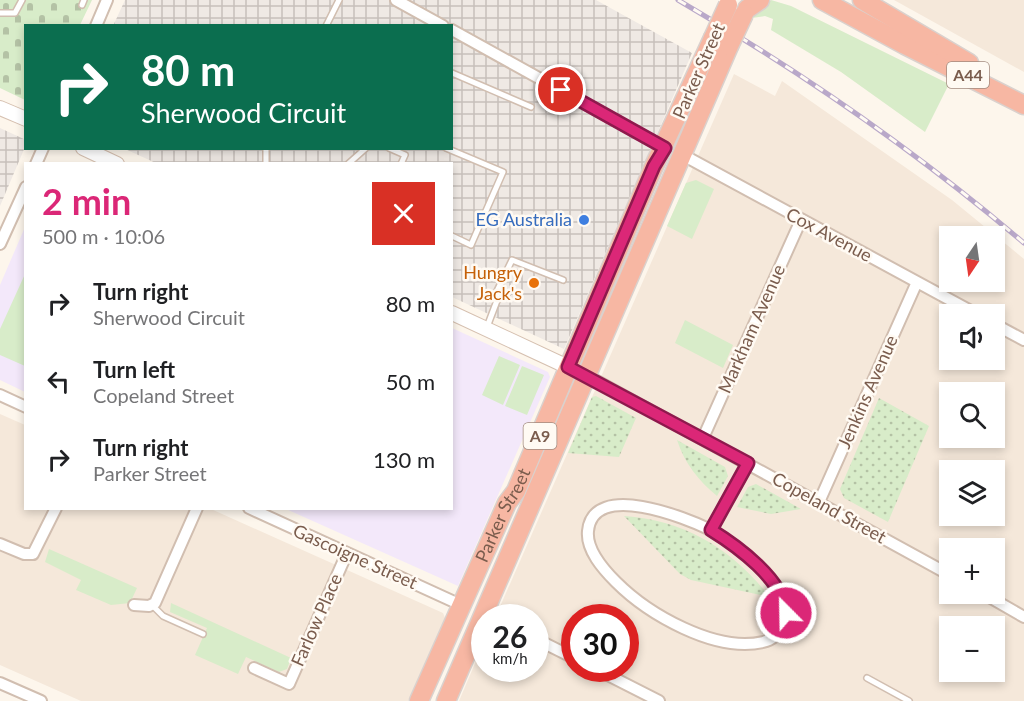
<!DOCTYPE html>
<html lang="en">
<head>
<meta charset="utf-8">
<style>
  body { margin:0; font-family:Lato,sans-serif; background:#f6f6f6; color:#202124; height:100vh; display:flex; flex-direction:column; font-size:22px; white-space:nowrap }
  * { box-sizing:border-box; margin:0 }
  p { font-size:20px; color:#757577 }
  .icon { flex:none; width:33px; height:33px; fill:none; stroke:currentColor; stroke-width:2; stroke-linecap:round; stroke-linejoin:round }
  .map { position:relative; flex:1; overflow:hidden }
  .panel { position:absolute; left:24px; top:162px; width:429px; height:348px; display:flex; flex-direction:column; background:#fff; border-radius:0px; box-shadow:0 3px 9px #0003 }
  .panel>* { flex:none }
  .guide { position:absolute; left:24px; top:24px; width:429px; height:126px; border-radius:0px; box-shadow:0 3px 9px #0003; background:#0b6e4f; color:#fff; overflow:hidden }
  .needle { width:39px; rotate:193deg }
  .fabs { position:absolute; left:939px; top:226px; display:grid; gap:12px }
  .fabs a { display:grid; place-items:center; width:66px; height:66px; border-radius:0px; background:#fff; box-shadow:0 3px 9px #0003; font-size:30px }
  .speed { position:absolute; left:471px; top:604px; display:flex; gap:12px; font-size:30px; font-weight:700; text-align:center }
  .speed>* { display:grid; place-content:center; width:78px; height:78px; border-radius:50%; background:#fff; box-shadow:0 3px 9px #0003; line-height:1 }
  .speed small { font-size:15px; font-weight:400 }
  .speed .limit { border:9px solid #d22; background:#fff; color:#111 }
  .pin { position:absolute; display:grid; place-items:center; width:51px; height:51px; color:#fff; margin:-26px; border:3px solid #fff; border-radius:50%; box-shadow:0 2px 6px #0007 }
  .me { position:absolute; width:66px; margin:-33px; rotate:337deg; stroke-linejoin:round; filter:drop-shadow(0 0 4px #0008) }
  .turn { display:flex; align-items:center; gap:21px; height:126px; padding:0 18px; font-size:27px }
  .turn .icon { width:78px; height:78px; stroke-width:2.5 }
  .turn b { display:block; font-size:42px; line-height:51px }
  .round { display:grid; place-items:center; flex:none; width:63px; height:63px; border-radius:0px; background:#f6f6f6 }
  .head { display:flex; align-items:center; justify-content:space-between; height:102px; padding:0 18px }
  h1 { font-size:36px; font-weight:700; line-height:45px; color:#db2777 }
  ul { padding:0; list-style:none }
  li { display:flex; align-items:center; gap:18px; height:78px; padding:0 18px }
  li div { flex:1 }
  li b { display:block; font-size:22px }
  li em { font-style:normal }
  .map>svg:first-child { display:block }
  .residential { fill:#f5e8da; fill-rule:evenodd }
  .industrial { fill:url(#industrial-grid) }
  .education { fill:#f3e8fa }
  .green { fill:#d8ecc9 }
  .cemetery { fill:url(#cemetery-stones) }
  .park { fill:url(#park-dots) }
  .lines { fill:none; stroke-linecap:round; stroke-linejoin:round }
  .lane-casing { stroke:#d1beb0; stroke-width:8 }
  .street-casing { stroke:#d1beb0; stroke-width:14 }
  .secondary-casing { stroke:#d6c0b0; stroke-width:16 }
  .highway-casing { stroke:#dad1cd; stroke-width:21 }
  .lane { stroke:#fff; stroke-width:5 }
  .street { stroke:#fff; stroke-width:10 }
  .secondary { stroke:#fff; stroke-width:14 }
  .highway { stroke:#f7b7a3; stroke-width:18 }
  .rail-casing { stroke:#b9a8c9; stroke-width:5 }
  .rail { stroke:#fffaf3; stroke-width:3; stroke-dasharray:9; stroke-linecap:butt }
  .highway-bridge-casing { stroke:#dad1cd; stroke-width:21; stroke-linecap:butt }
  .highway-bridge { stroke:#f7b7a3; stroke-width:18 }
  .route-casing { stroke:#8e194d; stroke-width:15 }
  .route { stroke:#db2777; stroke-width:10 }
  .shop-dot { fill:#3f7fe0; stroke:#fffaf3; stroke-width:2 }
  .food-dot { fill:#e8710a; stroke:#fffaf3; stroke-width:2 }
  .labels { text-anchor:middle; stroke-width:5; stroke-linejoin:round; paint-order:stroke }
  .shield { fill:#fffaf3; stroke:#a28b7f; stroke-width:1.5 }
  .shield-label { font-size:16px; font-weight:bold; fill:#7a5c4d }
  .street-label { font-size:18px; fill:#7a5c4d; stroke:#fffaf3 }
  .shop-label { font-size:18px; fill:#366cbe; stroke:#fffaf3; text-anchor:end }
  .food-label { font-size:18px; fill:#c56008; stroke:#fffaf3; text-anchor:end }
</style>
</head>
<body>
<div class="map">
<svg width="1024" height="701" viewBox="0 0 1024 701">
  <defs>
    <pattern id="industrial-grid" width="8" height="8" patternUnits="userSpaceOnUse" patternTransform="scale(1.5)"><rect width="8" height="8" fill="#efe9e4"/><path d="M0 4h8M4 0v8" fill="none" stroke="#c7c0bb"/></pattern>
    <pattern id="cemetery-stones" width="16" height="16" patternUnits="userSpaceOnUse" patternTransform="scale(1.5)"><rect width="16" height="16" fill="#d8ecc9"/><path d="M2 7V4a2 2 0 0 1 4 0v3zM10 15v-3a2 2 0 0 1 4 0v3z" fill="#b4c2a5"/></pattern>
    <pattern id="park-dots" width="8" height="8" patternUnits="userSpaceOnUse" patternTransform="scale(1.5)"><rect width="8" height="8" fill="#d8ecc9"/><path d="M2 2h.1M6 6h.1" fill="none" stroke="#b4c2a5" stroke-width="1.8" stroke-linecap="round"/></pattern>
  </defs>
  <rect width="100%" height="100%" fill="#fdf6ec"/>
  <path class="residential" d="M894,0H1024V72Z
    M734,74L775,96L782,81L952,200L1024,259V701H459L484,642V669H536V618H495ZM950,237H994V282H950ZM950,315H994V360H950ZM950,393H994V438H950ZM950,471H994V516H950ZM950,549H994V594H950ZM574,618H626V669H574ZM950,627H994V672H950Z
    M0,414L25,425L26,508L211,509L443,613L445,618L408,701H81L0,665Z"/>
  <path class="industrial" d="M125,0H596L692,53L564,349L452,297V164H158L125,149L452,148V26H113Z
    M0,128L26,140L25,147L0,206Z"/>
  <path class="education" d="M25,227V392L0,380V285Z
    M452,328L548,372L550,377L458,586L286,509L452,508Z"/>
  <path class="green" d="M771,0L791,6L949,84L925,132L841,72L771,30L773,19L765,16L752,18Z
    M696,180L714,189L692,239L667,226L686,183Z
    M25,274V366L0,355V329Z
    M685,320L733,345L723,368L675,343Z
    M499,356L520,365L503,405L482,395Z
    M522,366L544,375L527,415L505,406Z
    M49,549L137,588L130,603L111,605L76,590L81,580L45,562Z
    M171,603L291,658L287,669L279,672L246,657L238,674L195,655L207,628L170,612Z"/>
  <path class="cemetery" d="M0,0H92L80,25L26,26L25,100L0,88Z"/>
  <path class="park" d="M596,396L636,418L619,457L568,453L592,397Z
    M879,398L929,426L888,522L844,498L840,489Z
    M677,440L725,467L728,476L717,496C698,480 685,464 677,440Z
    M756,484L801,509L771,514L737,507L748,487Z
    M624,516C685,520 732,549 770,597L691,580L680,574Z"/>
  <g class="lines">
    <defs>
      <path id="lane" d="M82,5L84,0
        M0,13H15L22,0
        M326,26L339,0
        M452,73L531,107
        M389,148L405,155L401,164
        M446,148L503,172L471,245L452,236
        M266,164V148
        M348,164L366,148
        M487,327L498,298L496,293L512,260L563,280
        M152,605L163,616L203,634
        M867,678L909,701"/>
      <path id="street" d="M396,0L443,26
        M96,26L107,0
        M452,30L665,148
        M681,154L978,315
        M36,164L43,148
        M0,244L26,187
        M994,324L1024,340
        M582,373L950,575
        M0,395L26,407
        M703,438L801,220
        M819,502L917,282
        M249,508L461,605
        M711,530C686,518 593,480 588,531C586,550 603,569 616,582C648,614 715,653 763,642C772,640 779,633 783,625C800,591 736,545 711,530L748,463
        M0,544L24,554H33L56,508
        M984,594L1024,617
        M134,605L149,606L155,603L197,508
        M536,639L574,658
        M254,668L289,684L347,553
        M596,669L659,701
        M0,683L41,701"/>
      <path id="secondary" d="M0,108L26,119
        M83,148L117,164
        M452,313L568,367"/>
      <g id="highway">
        <path d="M822,0L905,45L1024,105"/>
        <path d="M862,0L969,63"/>
        <path d="M747,9L760,0"/>
        <path id="s1" d="M419,701L507,503L516,491L654,166L713,38"/>
        <path d="M446,701L729,46"/>
      </g>
    </defs>
    <use href="#lane" class="lane-casing"/>
    <use href="#street" class="street-casing"/>
    <use href="#secondary" class="secondary-casing"/>
    <use href="#highway" class="highway-casing"/>
    <use href="#lane" class="lane"/>
    <use href="#street" class="street"/>
    <use href="#secondary" class="secondary"/>
    <use href="#highway" class="highway"/>
    <defs>
      <path id="rail" d="M678,0C800,71 916,151 1024,243"/>
    </defs>
    <use href="#rail" class="rail-casing"/>
    <use href="#rail" class="rail"/>
    <defs>
      <path id="highway-bridge" d="M713,38L728,5
        M729,46L744,14"/>
    </defs>
    <use href="#highway-bridge" class="highway-bridge-casing"/>
    <use href="#highway-bridge" class="highway-bridge"/>
  </g>
  <g class="lines">
    <defs>
      <path id="route" d="M561,90L665,148L654,166L568,367L748,463L711,530C737,546 784,580 786,613"/>
    </defs>
    <use href="#route" class="route-casing"/>
    <use href="#route" class="route"/>
  </g>
  <circle class="shop-dot" cx="584" cy="220" r="6"/>
  <circle class="food-dot" cx="534" cy="283" r="6"/>
  <g class="labels">
    <g class="shield">
      <rect x="947" y="62" width="42" height="26" rx="4.5"/>
      <rect x="523.5" y="423" width="33" height="26" rx="4.5"/>
    </g>
    <g class="shield-label">
      <text x="968" y="81">A44</text>
      <text x="540" y="442">A9</text>
    </g>
    <g class="street-label">
      <text transform="translate(699 71) rotate(-66)" y="6">Parker Street</text>
      <text transform="translate(829 235) rotate(28)" y="6">Cox Avenue</text>
      <text transform="translate(752 329) rotate(-66)" y="6">Markham Avenue</text>
      <text transform="translate(868 392) rotate(-66)" y="6">Jenkins Avenue</text>
      <text transform="translate(829 508) rotate(29)" y="6">Copeland Street</text>
      <text dy="6" stroke="none"><textPath href="#s1" startOffset="204">Parker Street</textPath></text>
      <text transform="translate(355 557) rotate(24)" y="6">Gascoigne Street</text>
      <text transform="translate(317 620) rotate(-66)" y="6">Farlow Place</text>
    </g>
    <g class="shop-label">
      <text x="572" y="226">EG Australia</text>
    </g>
    <g class="food-label">
      <text x="522" y="279">Hungry<tspan x="522" dy="21">Jack's</tspan></text>
    </g>
  </g>
</svg>
<div class="fabs">
<a><svg class="needle" viewBox="-14 -14 28 28"><path d="M0-13l5 13h-10z" fill="#e53935"/><path d="M0 13l5-13h-10z" fill="#757577"/></svg></a>
<a><svg class="icon" aria-label="sound" viewBox="0 0 24 24"><path d="M4 9h4l5-4v14l-5-4H4zM17 9q2 3 0 6"/></svg></a>
<a><svg class="icon" aria-label="search" viewBox="0 0 24 24"><circle cx="10" cy="10" r="6"/><path d="M15 15l6 6"/></svg></a>
<a><svg class="icon" aria-label="layers" viewBox="0 0 24 24"><path d="M12 4l9 5-9 5-9-5zM3 14l9 5 9-5"/></svg></a>
<a>+</a>
<a>−</a>
</div>
<div class="speed"><div>26<small>km/h</small></div><div class="limit">30</div></div>
<div class="pin" style="left:561px;top:90px;background:#d93025"><svg class="icon" aria-label="arrive" viewBox="0 0 24 24"><path d="M6 21V4h12l-3 4 3 4H6"/></svg></div>
<svg class="me" style="left:786px;top:613px" viewBox="-20 -20 40 40"><circle r="17" fill="#db2777" stroke="#fff" stroke-width="3"/><path d="M0-11L8 9 0 5-8 9z" fill="#fff"/></svg>
<div class="guide">
<div class="turn"><svg class="icon" aria-label="right" viewBox="0 0 24 24"><path d="M7 20v-9h11M14 6l5 5-5 5"/></svg><div><b>80 m</b>Sherwood Circuit</div></div>
</div>
<section class="panel">
<div class="head"><div><h1>2 min</h1><p>500 m · 10:06</p></div><a class="round" style="background:#d93025;color:#fff"><svg class="icon" aria-label="close" viewBox="0 0 24 24"><path d="M6 6l12 12M18 6L6 18"/></svg></a></div>
<ul>
<li><svg class="icon" aria-label="right" viewBox="0 0 24 24"><path d="M7 20v-9h11M14 6l5 5-5 5"/></svg><div><b>Turn right</b><p>Sherwood Circuit</p></div><em>80 m</em></li>
<li><svg class="icon" aria-label="left" viewBox="0 0 24 24"><path d="M17 20v-9H6M10 6l-5 5 5 5"/></svg><div><b>Turn left</b><p>Copeland Street</p></div><em>50 m</em></li>
<li><svg class="icon" aria-label="right" viewBox="0 0 24 24"><path d="M7 20v-9h11M14 6l5 5-5 5"/></svg><div><b>Turn right</b><p>Parker Street</p></div><em>130 m</em></li>
</ul>
</section>
</div>
</body>
</html>
